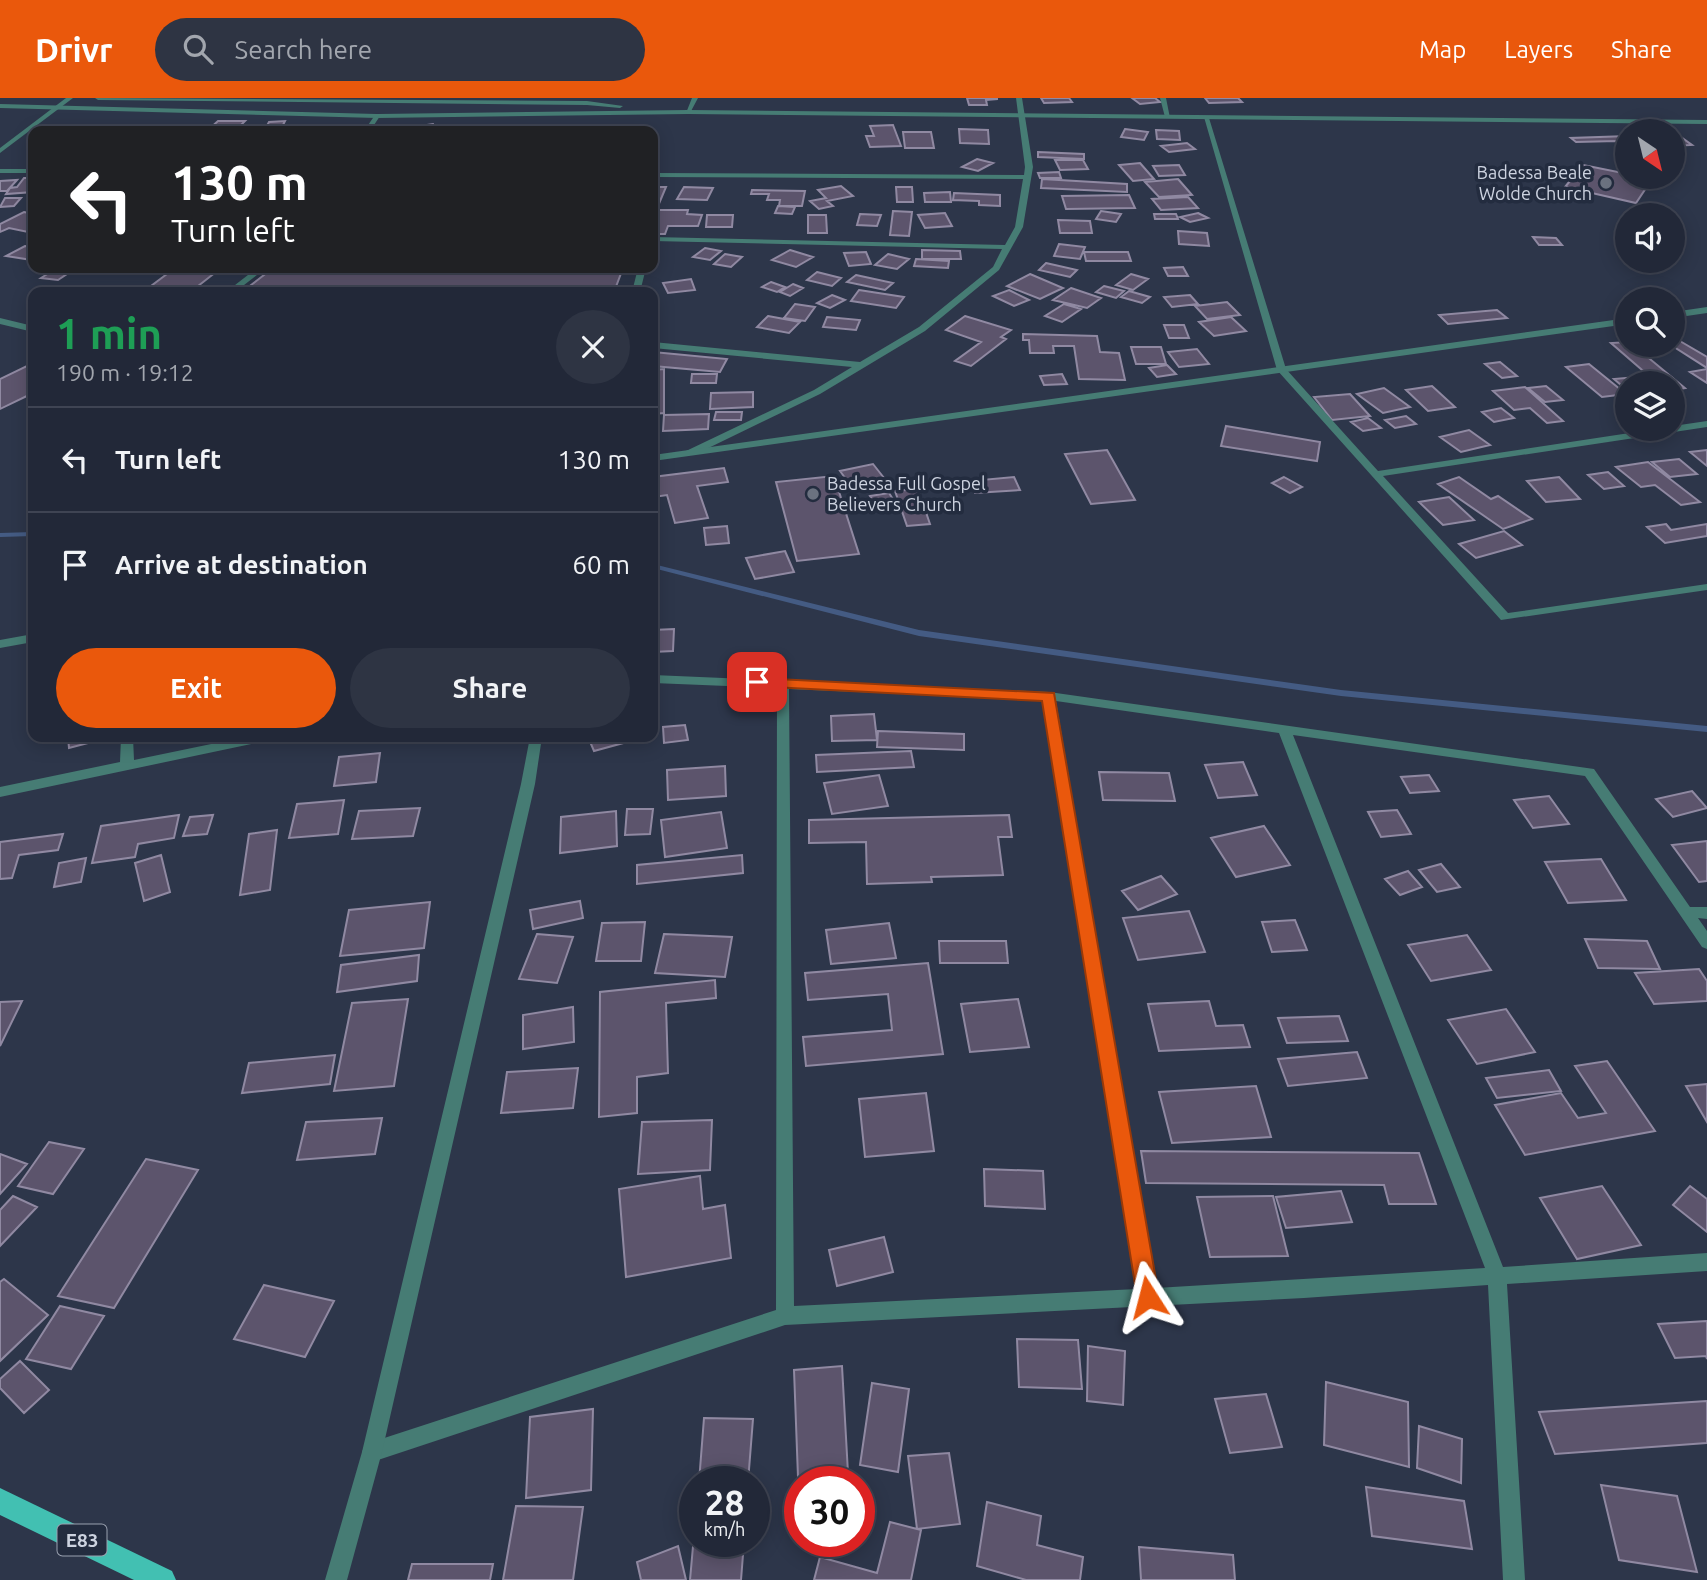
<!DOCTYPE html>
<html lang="en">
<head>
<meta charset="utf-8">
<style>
  body { margin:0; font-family:Ubuntu,sans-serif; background:#2e3443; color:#f1f3f6; height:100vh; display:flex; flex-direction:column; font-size:26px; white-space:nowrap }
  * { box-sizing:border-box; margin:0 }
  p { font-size:23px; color:#a2a6ae }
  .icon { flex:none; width:38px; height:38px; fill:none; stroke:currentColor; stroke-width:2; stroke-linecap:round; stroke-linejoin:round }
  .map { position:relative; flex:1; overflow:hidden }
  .side { position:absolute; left:28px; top:189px; width:630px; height:455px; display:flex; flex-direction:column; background:#222838; border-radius:14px; box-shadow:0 4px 18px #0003,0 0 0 2px #3f4453 }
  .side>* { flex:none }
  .top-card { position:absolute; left:28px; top:28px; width:630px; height:147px; border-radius:14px; box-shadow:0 4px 18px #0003,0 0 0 2px #3f4453; background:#202124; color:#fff; overflow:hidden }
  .needle { width:46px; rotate:145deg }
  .tools { position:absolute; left:1615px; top:21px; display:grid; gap:14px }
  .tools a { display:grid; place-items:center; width:70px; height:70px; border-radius:50%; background:#222838; box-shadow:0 4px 18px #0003,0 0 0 2px #3f4453; font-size:35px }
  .speed { position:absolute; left:679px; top:1368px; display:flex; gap:14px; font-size:35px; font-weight:700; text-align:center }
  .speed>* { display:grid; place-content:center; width:91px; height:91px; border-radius:50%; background:#222838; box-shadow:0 4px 18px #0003,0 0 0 2px #3f4453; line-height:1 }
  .speed small { font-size:18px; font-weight:400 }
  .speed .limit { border:10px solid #d22; background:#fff; color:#111 }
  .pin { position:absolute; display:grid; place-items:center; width:60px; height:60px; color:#fff; margin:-30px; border-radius:14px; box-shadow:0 4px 10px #0006 }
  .me { position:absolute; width:77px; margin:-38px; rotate:351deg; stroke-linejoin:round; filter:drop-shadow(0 0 5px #0008) }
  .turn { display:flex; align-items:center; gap:24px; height:147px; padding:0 28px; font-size:32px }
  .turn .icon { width:91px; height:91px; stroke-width:2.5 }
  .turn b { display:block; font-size:49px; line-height:60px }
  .round { display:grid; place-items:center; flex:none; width:74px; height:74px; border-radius:37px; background:#2e3443 }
  .summary { display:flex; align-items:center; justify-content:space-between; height:119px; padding:0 28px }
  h1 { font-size:42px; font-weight:700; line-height:52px; color:#1e9e55 }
  .cta { display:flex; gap:14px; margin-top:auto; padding:14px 28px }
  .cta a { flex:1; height:80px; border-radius:42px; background:#ea580c; color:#fff; font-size:28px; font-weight:700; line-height:80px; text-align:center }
  .cta a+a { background:#2e3443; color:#f1f3f6 }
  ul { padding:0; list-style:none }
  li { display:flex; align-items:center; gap:21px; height:105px; padding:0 28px; border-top:2px solid #3f4453 }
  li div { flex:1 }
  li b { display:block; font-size:26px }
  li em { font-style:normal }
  header { display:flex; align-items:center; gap:42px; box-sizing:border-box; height:98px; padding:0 35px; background:#ea580c; color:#fff }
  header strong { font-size:33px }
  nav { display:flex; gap:38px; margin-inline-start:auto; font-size:24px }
  .search { width:490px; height:63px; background:#2e3443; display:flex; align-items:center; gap:18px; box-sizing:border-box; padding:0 24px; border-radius:38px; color:#a2a6ae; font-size:26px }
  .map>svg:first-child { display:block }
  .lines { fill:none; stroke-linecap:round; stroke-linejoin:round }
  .stream { fill:#445b83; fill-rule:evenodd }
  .building { fill:#5c546c; stroke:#9089a2; stroke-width:2 }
  .minor { fill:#467c74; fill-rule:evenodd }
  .tertiary { fill:#467c74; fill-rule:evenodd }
  .primary { fill:#42c0b2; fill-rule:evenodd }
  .route { fill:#ea580c; stroke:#983908; stroke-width:2 }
  .worship-dot { fill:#6b7280; stroke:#232c3f; stroke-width:2.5 }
  .labels { text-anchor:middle; stroke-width:7; stroke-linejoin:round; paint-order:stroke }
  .far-poi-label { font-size:18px; fill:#cdd3e0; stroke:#232c3f; text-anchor:end }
  .shield { fill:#232c3f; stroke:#9aa1b0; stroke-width:2 }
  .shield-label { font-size:19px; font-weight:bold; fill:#cdd3e0 }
</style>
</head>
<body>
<header>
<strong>Drivr</strong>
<div class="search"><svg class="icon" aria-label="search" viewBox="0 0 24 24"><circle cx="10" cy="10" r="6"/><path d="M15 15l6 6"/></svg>Search here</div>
<nav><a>Map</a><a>Layers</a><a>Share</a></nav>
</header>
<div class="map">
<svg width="1707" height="1482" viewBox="0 0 1707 1482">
  <rect width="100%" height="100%" fill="#2d364a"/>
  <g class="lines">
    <path class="stream" d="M33,434V438L0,439V435Z
      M653,466L919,532L1341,592L1707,628V634L1341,598L919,538L653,470Z"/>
  </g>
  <path class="building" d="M967,0H997V1L986,2L987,7H969Z
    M1041,0H1069L1072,4L1044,5Z
    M1132,0H1155L1160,4L1140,6Z
    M1205,0H1238L1242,4L1209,5Z
    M218,23H245L235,33H207Z
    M285,23L280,33H264L269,24Z
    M433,26L437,33H415L413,29Z
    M893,27L901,48L870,49L866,38H874L870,28Z
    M182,29L179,33H152L155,30Z
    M959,31L988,32L989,46L960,45Z
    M1125,31L1148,34L1144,42L1121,39Z
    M1156,32L1179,33L1180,42L1157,41Z
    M903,34H931L934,50H905Z
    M1673,37H1678L1692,47L1673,48Z
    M1628,38V49H1625L1617,43L1576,44L1571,40Z
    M1187,45L1195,51L1169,54L1161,48Z
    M1038,54L1084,56V61L1038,59Z
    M977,61L993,65L978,73L962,69Z
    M1055,62H1083L1088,71L1060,72Z
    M1140,65L1154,81L1133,83L1119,67Z
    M1179,67L1185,77L1159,78L1153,68Z
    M1583,67L1628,76V79L1652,81L1636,105L1565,89Z
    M1059,74L1061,80H1040L1038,75Z
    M24,80H33V94L6,96L10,90L17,89Z
    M1042,81L1127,86V94L1041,90Z
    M1178,81L1192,97L1159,99L1145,84Z
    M17,82L7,93H0V83Z
    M841,88L853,98L827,103L833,108L819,111L810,103L826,100L818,92Z
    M653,89H666L658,108L653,107Z
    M684,89L713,90L707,102L677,101Z
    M896,89H912L913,104H897Z
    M752,92L805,93L802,108H779L780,102H767L769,96H751Z
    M950,94L951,104H925L924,95Z
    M954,95L1000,97V108L979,107V103L953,102Z
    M1129,97L1135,110L1066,111L1062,98Z
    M1188,99L1198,110L1161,112L1152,101Z
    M5,100H21L14,108L0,109Z
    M778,108L795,109L792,116L775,115Z
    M653,112H688L687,116L702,117L698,128H668L665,136H653Z
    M893,113L912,114L909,138L890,137Z
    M1101,113L1121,116L1116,124L1096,121Z
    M24,114L33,116V132L28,134L9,130L0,134V126Z
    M945,115L952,128L925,130L918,117Z
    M1198,115L1208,120L1190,124L1180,119Z
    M860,116L881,117L877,128L857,127Z
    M1154,116H1176L1178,121H1155Z
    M707,117H733L732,129H706Z
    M808,117H826L827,135H808Z
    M1058,122L1090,123L1092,135H1060Z
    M1178,133L1207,135L1209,148L1179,146Z
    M1533,139L1556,140L1562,147H1539Z
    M1059,146L1085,149L1080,161L1054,158Z
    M25,148L33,149L32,162L6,158Z
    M705,150L721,153L710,162L693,159Z
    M790,152L813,159L796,169L772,162Z
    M922,152L960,153L961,161H922Z
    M866,154L871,166L849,168L844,155Z
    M1084,154H1128L1131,163H1086Z
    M725,156L742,159L731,169L714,166Z
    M888,156L909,161L897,171L875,167Z
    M916,161L949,163L948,170L914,168Z
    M1046,165L1077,172L1070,179L1039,172Z
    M1183,169L1188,178H1168L1164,170Z
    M57,170H76L58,182L41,180Z
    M175,170H221L193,192L151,188Z
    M273,170H623L614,194H242Z
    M817,174L841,180L832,188L807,182Z
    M1030,176L1063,190L1040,201L1007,188Z
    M1131,176L1148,181L1133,192L1116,187Z
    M856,177L893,185L885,192L847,184Z
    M691,181L695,192L668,195L663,185Z
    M771,184L785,189L777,194L762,189Z
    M793,186L803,190L790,198L780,194Z
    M1104,188L1124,193L1116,200L1096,194Z
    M1071,190L1101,200L1087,210L1053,202Z
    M859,192L904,199L896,210L851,203Z
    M1009,192L1029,202L1014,208L993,198Z
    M1129,193L1150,199L1142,205L1121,199Z
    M832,197L845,202L830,210L817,205Z
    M1190,197L1198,206L1172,209L1164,199Z
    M1227,204L1240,217L1207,221L1195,208Z
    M795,206L815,209L805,223L784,220Z
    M1064,206L1081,211L1062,224L1045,218Z
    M1497,212L1507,220L1448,226L1439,217Z
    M768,218L800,224L789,235L757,229Z
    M965,218L1011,232L1001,239L1006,241L971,268L955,263L981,244L946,232Z
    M827,219L860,222L856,232L823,229Z
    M1231,219L1246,233L1214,238L1199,224Z
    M1164,227H1184L1189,240H1169Z
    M1023,236L1097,238L1100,254L1119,255L1125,282L1079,281L1074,248H1053L1054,255H1030L1029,242H1023Z
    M1673,239L1707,259V270L1671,247Z
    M1628,244V247H1633L1685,290L1673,292V285H1628V293L1614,281L1649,278L1611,245Z
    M1131,249H1161L1166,266H1136Z
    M1197,251L1209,266L1179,269L1168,254Z
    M653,254L727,261L720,274L653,268Z
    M1500,264L1517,278L1502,280L1485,266Z
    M33,265V295L0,311V281Z
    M1589,266L1626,296L1602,299L1566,269Z
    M1167,267L1176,276L1157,279L1149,270Z
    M664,271V315L653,316V272Z
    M1707,271V285L1690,274Z
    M692,276H717L716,285H691Z
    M1062,276L1067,286L1044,287L1040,278Z
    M1432,288L1455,309L1428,313L1406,292Z
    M1546,288L1563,302L1545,304L1528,290Z
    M1525,289L1563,323L1547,325L1530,310L1514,312L1493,293Z
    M1384,290L1410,309L1383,315L1357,296Z
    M753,294V309L710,311L711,295Z
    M1350,296L1370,318L1332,322L1314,299Z
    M1501,310L1514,320L1494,324L1482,314Z
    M716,314H742L741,322H714Z
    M709,316L708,331L663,333L664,317Z
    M1406,318L1416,326L1395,330L1385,322Z
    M1368,320L1381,330L1363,333L1351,324Z
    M1226,328L1320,344L1317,363L1221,348Z
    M1469,332L1490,347L1461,354L1440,339Z
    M1107,352L1135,402L1091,406L1065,356Z
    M1707,352V368L1690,354Z
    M1679,361L1697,376L1670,379L1652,364Z
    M1648,364L1700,404L1681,407L1655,387L1641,389L1616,369Z
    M873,366L888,385L854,392L840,373Z
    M724,370L728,384L697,388L708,420L675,425L667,397L653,399V379Z
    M1608,374L1624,388L1604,391L1588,377Z
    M834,378L859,456L797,463L776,384Z
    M1014,379L1020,392L975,395L970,383Z
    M1284,379L1302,389L1290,395L1272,385Z
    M1459,379L1491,401L1498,398L1532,421L1503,431L1438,386Z
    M1559,379L1580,401L1546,404L1527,383Z
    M918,391L930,426L907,428L895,393Z
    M889,395L896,406L877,409L870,398Z
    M1449,399L1474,422L1443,427L1419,404Z
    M1666,426L1671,432L1707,426V438L1665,445L1647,429Z
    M727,428L729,445L706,447L704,430Z
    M1504,433L1522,447L1476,460L1459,446Z
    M785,453L794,474L755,481L746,460Z
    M674,531L673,553L653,554V532Z
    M874,616L877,642L832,643L831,618Z
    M685,627L688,642L664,645L663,629Z
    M878,633L964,636V652L877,649Z
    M68,639H111L69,650Z
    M588,639H637L638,641L594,653Z
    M911,653L914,669L817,674L816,657Z
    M380,655L376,684L334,688L339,659Z
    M1243,664L1257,697L1218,700L1205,667Z
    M725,668L726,698L668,702L667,672Z
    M1099,674L1169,675L1175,703L1103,702Z
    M879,677L888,708L832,716L824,685Z
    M1429,677L1439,693L1410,695L1401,679Z
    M1692,693L1707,710L1673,719L1656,701Z
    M1549,698L1569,726L1533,730L1514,702Z
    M344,702L338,736L289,740L297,706Z
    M420,710L413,738L352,741L359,713Z
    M627,711H653L650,736L625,737Z
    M1397,712L1411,736L1381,739L1368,714Z
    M616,713L617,748L560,755L561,719Z
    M721,714L727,750L665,759L661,722Z
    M179,717L174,740L138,746L135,759L92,765L101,728Z
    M213,717L207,736L183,738L190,719Z
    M1009,717L1012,739H998L1003,777L931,779L932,784L867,786L866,744L809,745V722Z
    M1264,728L1290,767L1236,779L1211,740Z
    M277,732L270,792L240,797L249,736Z
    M63,736L58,752L19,757L12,780L0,781V744Z
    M1707,743V783L1699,784L1672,747Z
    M161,757L170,794L144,803L135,765Z
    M742,757L743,775L637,786V767Z
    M86,760L81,784L54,789L59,765Z
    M1601,761L1626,802L1568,805L1545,764Z
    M1441,766L1460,789L1437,794L1419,772Z
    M1408,773L1422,789L1400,797L1385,781Z
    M1161,778L1177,796L1138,812L1122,793Z
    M580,803L583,820L533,831L530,812Z
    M430,804L424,850L340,858L349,812Z
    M1189,813L1205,854L1138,862L1123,820Z
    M1295,822L1307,852L1272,854L1262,824Z
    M645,824L641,863H596L602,825Z
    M889,825L896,860L831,866L826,832Z
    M537,836L573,839L557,885L519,881Z
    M664,836L732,839L725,879L655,875Z
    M1467,837L1491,872L1431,883L1408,847Z
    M1585,841L1647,843L1660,871L1598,870Z
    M939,843H1006L1008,865H940Z
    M419,857L417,883L337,894L341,867Z
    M928,865L943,956L806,968L803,939L892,932L888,896L808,902L805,875Z
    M1699,871L1707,883V903L1654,906L1635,875Z
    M715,882L716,900L666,905L668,975L637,979V1015L599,1019L600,894Z
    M408,901L394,988L334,993L352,905Z
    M1018,901L1029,949L970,954L961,906Z
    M22,903L0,948V904Z
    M1209,903L1216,928L1243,927L1250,949L1159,953L1148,906Z
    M573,909L574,944L523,951V917Z
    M1506,911L1535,954L1477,966L1448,922Z
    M1339,918L1348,943L1287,945L1278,920Z
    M1357,954L1367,980L1288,988L1278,961Z
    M335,957L330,986L242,995L249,965Z
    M1607,963L1655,1033L1525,1057L1495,1007L1561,995L1578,1020L1606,1015L1575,968Z
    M578,970L573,1010L501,1015L507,974Z
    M1549,972L1561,993L1497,1000L1486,980Z
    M1707,986V1024L1686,988Z
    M1256,988L1271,1039L1172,1045L1159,994Z
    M926,995L934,1053L865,1059L859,1001Z
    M382,1020L375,1056L297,1062L306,1024Z
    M712,1022L710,1072L638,1076L642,1024Z
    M49,1044L84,1051L53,1096L18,1088Z
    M1141,1053L1419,1055L1436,1106H1389L1384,1087L1146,1085Z
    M0,1056L27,1066L0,1096Z
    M146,1061L198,1072L114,1210L58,1198Z
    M984,1071L1043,1073L1045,1111L985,1108Z
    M700,1078L703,1111L725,1107L731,1160L626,1179L619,1091Z
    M1602,1088L1641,1147L1577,1161L1540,1100Z
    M1690,1088L1707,1101V1134L1673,1107Z
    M1341,1093L1352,1124L1286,1130L1276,1099Z
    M13,1098L37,1109L0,1148V1112Z
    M1273,1098L1288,1158L1210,1159L1197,1099Z
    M884,1139L893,1174L837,1188L829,1152Z
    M4,1181L48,1217L0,1263V1184Z
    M264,1187L334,1203L305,1259L234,1241Z
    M60,1208L104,1218L71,1271L26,1261Z
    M1707,1223V1261L1706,1258L1675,1260L1658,1226Z
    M1017,1241L1078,1242L1082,1291L1019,1289Z
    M1088,1248L1125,1253L1123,1307L1087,1303Z
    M20,1263L49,1292L24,1315L0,1290V1281Z
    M842,1268L848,1375L798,1379L794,1272Z
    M1326,1284L1408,1304L1409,1369L1324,1347Z
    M872,1285L909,1291L898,1374L860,1367Z
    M1266,1296L1282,1349L1230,1355L1215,1301Z
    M1707,1303V1345L1555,1356L1539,1314Z
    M593,1311L591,1392L526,1400L530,1319Z
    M704,1320L753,1321L748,1384H699Z
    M1419,1328L1462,1341L1461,1385L1417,1370Z
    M949,1355L960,1426L917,1431L908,1358Z
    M1601,1387L1677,1398L1697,1474L1619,1462Z
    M1366,1389L1464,1403L1472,1451L1372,1438Z
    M987,1404L1041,1418L1037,1447L1083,1459L1080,1482H1026L977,1468Z
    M516,1408L583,1409L573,1482H503Z
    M890,1424L921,1432L911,1482H814L820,1459L877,1475Z
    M695,1426V1444H744L741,1482H690Z
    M678,1448L686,1482H641L637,1464Z
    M1139,1449L1233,1457L1235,1482H1141Z
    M412,1466H493L490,1482H408Z"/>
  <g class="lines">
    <path class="minor" d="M66,0H73L0,55V50Z
      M692,0H698L690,15H686Z
      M1016,0H1022L1033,69L1023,129L999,172L925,233L820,296L694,357H686V353L814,292L852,269L653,250V244L860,264L919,229L993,169L1002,151L653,143V139L1005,147L1015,129L1023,81L653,79V75L1024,77L1025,69Z
      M1160,0H1166L1170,20L1165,19Z
      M375,17L380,18L370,33H364Z
      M1204,19L1209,20L1286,271L1378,373L1656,331H1673V328L1707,323V329L1383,378L1508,515L1707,486V492L1501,522L1277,272Z
      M0,71H33V75H0Z
      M257,170H266L235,194H226Z
      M638,170H646L640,194H632Z
      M0,220L33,228V234L0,226Z
      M33,536V544L0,550V542Z
      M653,577L1049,594L1594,671L1690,809H1707V821L1698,820L1707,833V851L1702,849L1585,678L1293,637L1503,1169L1707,1155V1173L1507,1186L1525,1482H1503L1488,1187L1304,1200L785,1227L372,1364L365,1361L362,1354L365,1347L372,1344L776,1212L777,590L653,585ZM789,591L1043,602L1137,1191L794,1208ZM1056,603L1279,635L1485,1170L1156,1190Z
      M121,639H133L134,662L245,639H271L265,643L0,699V689L120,664Z"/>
    <path class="tertiary" d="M95,0L587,3L623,8L620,10L587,7L98,2Z
      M0,6L377,16L688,12L1707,22V26L688,16L377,20L0,10Z
      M1707,209V215L1673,220V214Z
      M1628,220V226L653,363V357Z
      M530,639H542L535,686L382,1354L347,1482H325L362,1354L521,686Z"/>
    <path class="primary" d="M0,1390L172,1473L176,1482H134L0,1417Z"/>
  </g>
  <path class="route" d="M757,580L1054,595L1159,1199L1155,1206L1148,1209L1141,1206L1137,1199L1042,603L752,588V581Z"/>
  <g class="worship-dot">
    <circle cx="1606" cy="85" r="7"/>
    <circle cx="813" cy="396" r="7"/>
  </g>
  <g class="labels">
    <g class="far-poi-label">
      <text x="1592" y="81">Badessa Beale<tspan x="1592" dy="21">Wolde Church</tspan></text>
      <text x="827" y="392" text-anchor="start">Badessa Full Gospel<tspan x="827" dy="21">Believers Church</tspan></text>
    </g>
    <rect class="shield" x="57.5" y="1426.5" width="49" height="31" rx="5"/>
    <g class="shield-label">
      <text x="82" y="1449">E83</text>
    </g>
  </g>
</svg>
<div class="tools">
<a><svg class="needle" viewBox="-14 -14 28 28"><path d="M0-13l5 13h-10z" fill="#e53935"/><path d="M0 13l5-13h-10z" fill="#a2a6ae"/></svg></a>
<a><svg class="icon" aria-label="sound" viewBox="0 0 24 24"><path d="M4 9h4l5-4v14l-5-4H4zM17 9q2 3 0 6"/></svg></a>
<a><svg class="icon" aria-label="search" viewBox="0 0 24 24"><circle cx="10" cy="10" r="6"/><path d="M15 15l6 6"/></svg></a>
<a><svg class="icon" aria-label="layers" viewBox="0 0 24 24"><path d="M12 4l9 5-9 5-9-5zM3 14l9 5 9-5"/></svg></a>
</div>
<div class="speed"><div>28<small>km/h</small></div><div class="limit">30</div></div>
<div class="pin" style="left:757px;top:584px;background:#d93025"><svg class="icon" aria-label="arrive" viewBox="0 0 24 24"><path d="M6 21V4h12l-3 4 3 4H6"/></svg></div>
<svg class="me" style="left:1148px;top:1199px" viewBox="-20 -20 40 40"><path d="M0-17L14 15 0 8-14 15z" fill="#ea580c" stroke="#fff" stroke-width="4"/></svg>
<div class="top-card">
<div class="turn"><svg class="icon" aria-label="left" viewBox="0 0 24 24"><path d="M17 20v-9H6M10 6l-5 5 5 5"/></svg><div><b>130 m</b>Turn left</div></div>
</div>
<section class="side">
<div class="summary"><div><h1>1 min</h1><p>190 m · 19:12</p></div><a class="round"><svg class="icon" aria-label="close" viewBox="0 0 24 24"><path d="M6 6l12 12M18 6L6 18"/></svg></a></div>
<ul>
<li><svg class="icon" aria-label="left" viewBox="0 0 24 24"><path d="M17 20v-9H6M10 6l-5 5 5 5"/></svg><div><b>Turn left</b></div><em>130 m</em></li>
<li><svg class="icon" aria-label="arrive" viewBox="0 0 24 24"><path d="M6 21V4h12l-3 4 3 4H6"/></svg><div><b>Arrive at destination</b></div><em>60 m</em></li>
</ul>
<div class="cta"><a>Exit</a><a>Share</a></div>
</section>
</div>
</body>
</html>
